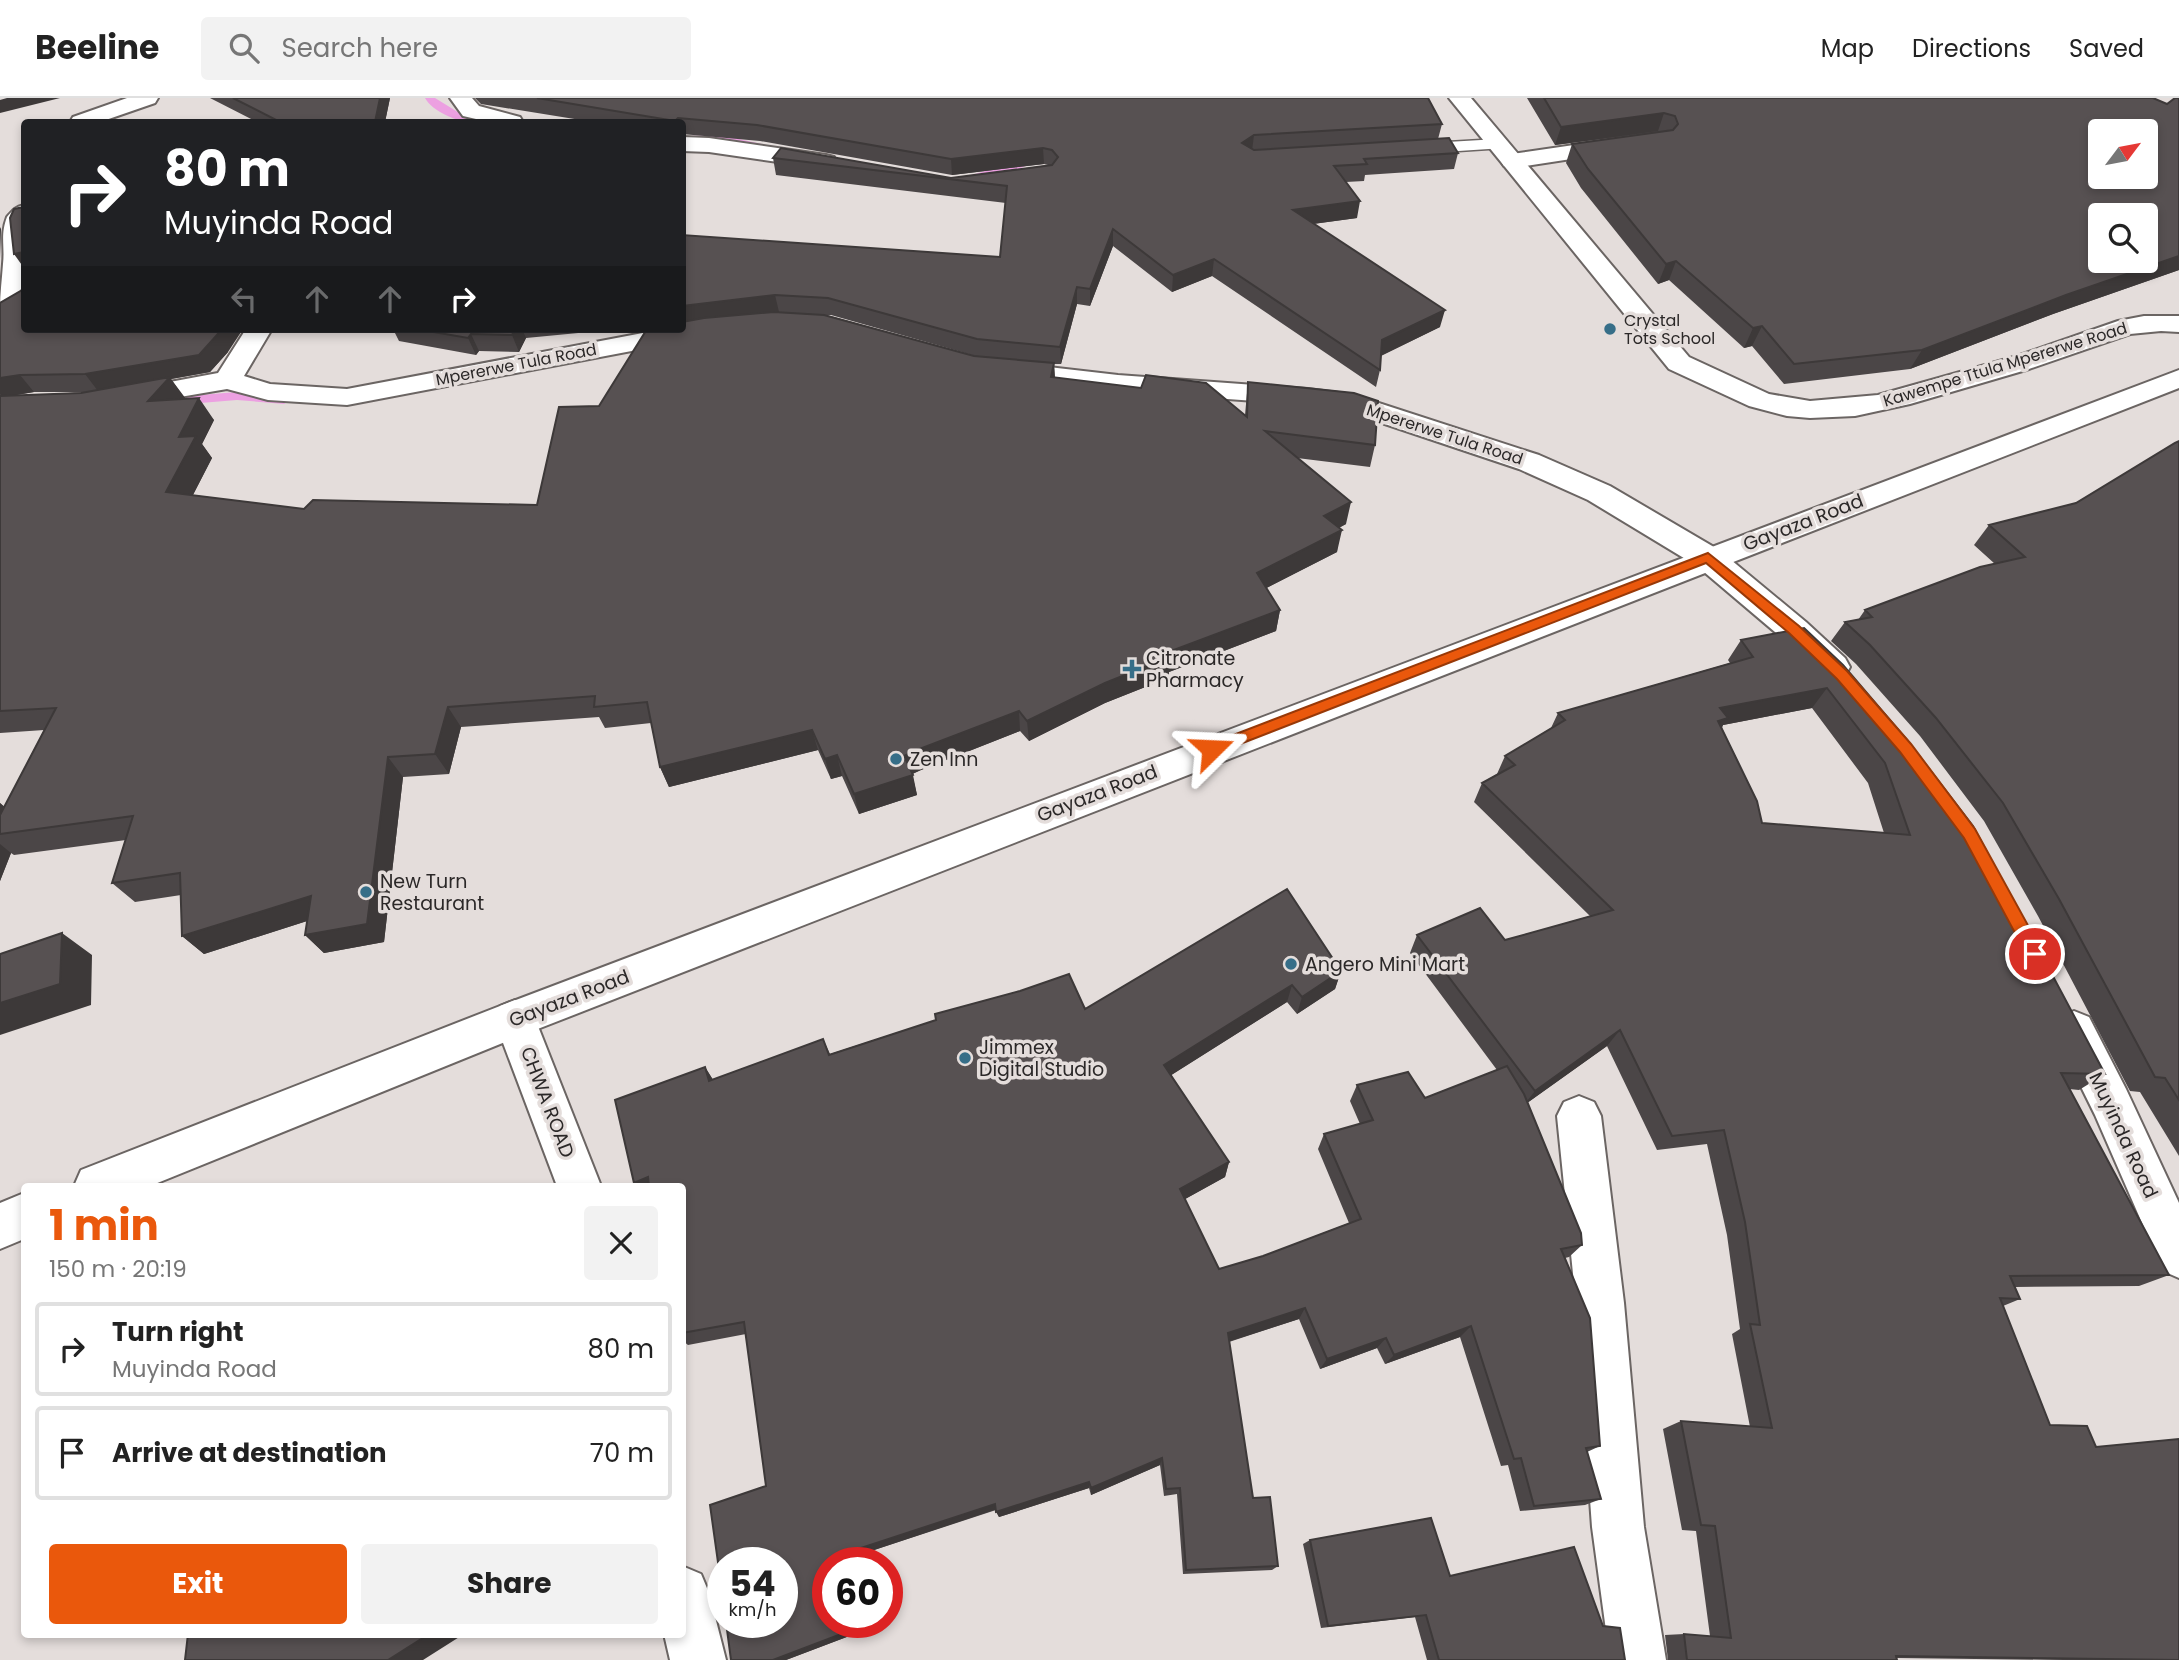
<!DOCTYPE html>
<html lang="en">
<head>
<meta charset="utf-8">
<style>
  body { margin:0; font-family:Poppins,sans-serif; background:#f2f2f2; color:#222; height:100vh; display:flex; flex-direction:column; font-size:26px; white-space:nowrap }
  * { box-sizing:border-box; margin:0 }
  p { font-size:23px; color:#767676 }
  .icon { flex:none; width:38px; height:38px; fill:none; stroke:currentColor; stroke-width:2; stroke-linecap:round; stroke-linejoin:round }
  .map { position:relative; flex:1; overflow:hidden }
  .sheet { position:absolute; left:21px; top:1085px; width:665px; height:455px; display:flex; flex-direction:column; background:#fff; border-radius:7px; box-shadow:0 4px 10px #0003 }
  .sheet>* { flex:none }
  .top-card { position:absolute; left:21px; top:21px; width:665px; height:214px; border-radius:7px; box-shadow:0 4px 10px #0003; background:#202124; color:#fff; overflow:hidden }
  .needle { width:46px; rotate:58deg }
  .controls { position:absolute; left:2088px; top:21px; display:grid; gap:14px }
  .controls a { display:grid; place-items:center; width:70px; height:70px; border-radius:7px; background:#fff; box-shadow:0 4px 10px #0003; font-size:35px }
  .speed { position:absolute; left:707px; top:1449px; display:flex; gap:14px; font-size:35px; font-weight:700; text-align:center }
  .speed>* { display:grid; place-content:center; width:91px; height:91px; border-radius:50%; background:#fff; box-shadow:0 4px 10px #0003; line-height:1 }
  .speed small { font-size:18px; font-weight:400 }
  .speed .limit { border:10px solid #d22; background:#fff; color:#111 }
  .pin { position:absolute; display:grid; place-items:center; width:60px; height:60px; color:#fff; margin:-30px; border:4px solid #fff; border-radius:50%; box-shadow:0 2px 7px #0007 }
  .me { position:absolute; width:77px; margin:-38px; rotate:69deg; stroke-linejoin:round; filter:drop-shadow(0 0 5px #0008) }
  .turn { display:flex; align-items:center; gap:24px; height:147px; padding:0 28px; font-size:32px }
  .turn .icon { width:91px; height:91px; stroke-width:2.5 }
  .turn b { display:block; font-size:49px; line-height:60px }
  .lanes { display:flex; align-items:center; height:66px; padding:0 28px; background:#0003; justify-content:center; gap:35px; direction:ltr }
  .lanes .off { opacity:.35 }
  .round { display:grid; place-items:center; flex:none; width:74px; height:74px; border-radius:7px; background:#f2f2f2 }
  .headline { display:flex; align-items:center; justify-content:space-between; height:119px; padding:0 28px }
  h1 { font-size:42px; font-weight:700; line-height:52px; color:#ea580c }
  .cta { display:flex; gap:14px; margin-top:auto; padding:14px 28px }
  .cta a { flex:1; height:80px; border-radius:7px; background:#ea580c; color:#fff; font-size:28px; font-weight:700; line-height:80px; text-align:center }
  .cta a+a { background:#f2f2f2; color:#222 }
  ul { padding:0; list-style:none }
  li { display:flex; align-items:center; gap:21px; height:94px; margin:0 14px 10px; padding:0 14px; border:4px solid #e0e0e0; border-radius:7px }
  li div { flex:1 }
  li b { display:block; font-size:26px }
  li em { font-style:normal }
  header { display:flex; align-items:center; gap:42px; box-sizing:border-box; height:98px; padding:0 35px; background:#fff; border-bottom:2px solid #e0e0e0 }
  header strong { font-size:33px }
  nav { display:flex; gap:38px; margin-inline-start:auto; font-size:24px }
  .search { width:490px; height:63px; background:#f2f2f2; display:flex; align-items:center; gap:18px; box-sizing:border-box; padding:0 24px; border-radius:7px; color:#767676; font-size:26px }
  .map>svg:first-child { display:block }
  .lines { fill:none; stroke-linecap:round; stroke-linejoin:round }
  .stream { fill:#eca0e1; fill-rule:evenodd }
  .lane-casing { stroke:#6b6563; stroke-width:3 }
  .street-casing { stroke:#6b6563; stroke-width:4 }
  .secondary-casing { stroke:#6b6563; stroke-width:4 }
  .primary-casing { stroke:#6b6563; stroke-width:4 }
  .lane { fill:#fff; fill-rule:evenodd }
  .street { fill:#fff; fill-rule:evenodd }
  .secondary { fill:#fff; fill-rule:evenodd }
  .primary { fill:#fff; fill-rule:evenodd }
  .wall { fill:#4b4647; fill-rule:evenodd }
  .shaded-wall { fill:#3d3939 }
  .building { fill:#575152; stroke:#3d3939; stroke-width:2; fill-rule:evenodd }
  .route { fill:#ea580c; stroke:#983908; stroke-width:2 }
  .poi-dot { fill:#366e88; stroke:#e4dddb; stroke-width:2.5 }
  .labels { text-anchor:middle; stroke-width:7; stroke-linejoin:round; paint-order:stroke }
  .far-poi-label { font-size:16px; fill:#2b2828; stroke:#e4dddb; text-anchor:start }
  .far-street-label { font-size:16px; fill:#2b2828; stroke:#e4dddb }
  .street-label { font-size:19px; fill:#2b2828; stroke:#e4dddb }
  .poi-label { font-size:19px; fill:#2b2828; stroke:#e4dddb; text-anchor:start }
</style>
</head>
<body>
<header>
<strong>Beeline</strong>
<div class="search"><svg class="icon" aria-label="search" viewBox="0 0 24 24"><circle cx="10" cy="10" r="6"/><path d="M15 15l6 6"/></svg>Search here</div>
<nav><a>Map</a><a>Directions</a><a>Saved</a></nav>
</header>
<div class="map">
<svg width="2179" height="1562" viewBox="0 0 2179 1562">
  <rect width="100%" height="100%" fill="#e4dddb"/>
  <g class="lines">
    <path class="stream" d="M425,0H435L474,24C459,25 433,14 425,0Z
      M721,37L766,47L767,49L762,52L721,43L689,44L684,41L689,38Z
      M1027,61L1031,62V66C1014,72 983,88 968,78Z
      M237,294L284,298L290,302L284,306L237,302L176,307L170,303L176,299Z"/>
    <defs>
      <path id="lane" d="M1498,41L1507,46L1504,50L1413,56L1404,51L1413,46Z"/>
      <path id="street" d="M127,0H158L155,5L100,24H70L73,19Z
        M450,0H472L479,8L520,19L523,24H489L463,18Z
        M682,39L709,40L826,57L834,59L837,64L834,69L826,71L709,54L682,53Z
        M1622,40L1630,42L1633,47L1630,52L1512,70L1504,68L1501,63L1504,58L1512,56Z
        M24,107V129L19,136C27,159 31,202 0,210C0,195 2,181 3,166C5,148 0,137 7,119C13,112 15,109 24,107Z
        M691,226L700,228L704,234L700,240L347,307L268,302L227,291L127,308L117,306L113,300L117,294L127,292L218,275L246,231H272L244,278L270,286L347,291L664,231H682V228Z
        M1004,264L1118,277L1308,291L1354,297L1539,357L1610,388L1719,452L1806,524L1845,560L1850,569L1845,578L1833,581L1821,578L1782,540L1697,468L1588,402L1519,371L1349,314L1308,307L1118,293L994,278L990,272L994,266Z
        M515,902L530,908L601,1088H557L494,921L500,908Z
        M2074,913L2089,919L2126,991L2179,1105V1180L2163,1173L2095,1017L2053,932L2059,919Z
        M1579,998L1594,1004L1601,1018L1624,1205L1644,1429L1666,1562H1610L1592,1429L1576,1205L1557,1018L1564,1004Z
        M682,1468L701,1476L709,1495L726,1562H670L664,1536H682Z"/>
      <path id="secondary" d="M1449,0H1471L1689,259L1769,296L1810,303L1878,297L2017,258L2118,223L2144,218H2179V234L2161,233L2130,236L2026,272L1910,306L1855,318L1810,320L1787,318L1749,308L1669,271Z"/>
      <path id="primary" d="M2179,272V290L530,934L150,1088H74L81,1072L500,908Z
        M24,1095V1141L0,1151V1105Z"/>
    </defs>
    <use href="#lane" class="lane-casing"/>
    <use href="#street" class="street-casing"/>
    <use href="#secondary" class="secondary-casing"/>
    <use href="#primary" class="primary-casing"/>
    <use href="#lane" class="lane"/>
    <use href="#street" class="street"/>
    <use href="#secondary" class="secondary"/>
    <use href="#primary" class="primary"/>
  </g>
  <path class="wall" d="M210,0H390L385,24H257Z
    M475,0H1428L1442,26L1438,41L1458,55L1454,71L1365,77L1364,83L1346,84L1357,120L1313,126L1440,229L1381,258L1380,272L1376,289L1212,178L1172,194L1113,148L1090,208L1077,206L1061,266H1054L1055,279L1245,317L1248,284L1375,347L1370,369L1297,360L1346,426L1339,430L1337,454L1266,490L1280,512L1276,533L1169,574L1168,580L1105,605L1029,643L1020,633L921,672L912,676L917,697L859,716L842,678L831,681L818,652L669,689L660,669L651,625L605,630L599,619L461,629L449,676L403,679L384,844L324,855L305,837L307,823L204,856L182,838L181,797L135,804L112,785L126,742L14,757L11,755L0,783V705L4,709L44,632L0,635V205L228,254L210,274L171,281L185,301L214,322L202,346L212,360L193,397L304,411L537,407L599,308L682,231V137L1000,159L1006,105L776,77L773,60L951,80L1048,67L1044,66L952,77L760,43L682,36V24H593L481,6ZM827,217H831L976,258ZM34,294H87L12,298Z
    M1527,0H2153L2167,6L2179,0V172L2053,216L1910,271L1784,286L1752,248L1744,250L1669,182L1658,186L1581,90L1566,65L1572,46L1659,34L1555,47Z
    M393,231H620L526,240L519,254L479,253L476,257L399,243Z
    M2179,343V1058L2140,994L2130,993L2038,818L1984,723L1920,638L1856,566L1831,543L1845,524L1858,522L1865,512L1995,466L1974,447L1989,427L2076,405Z
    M1804,530L1843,567L1907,642L1973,728L2105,976L2079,992L2069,991L2169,1177L2139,1188L2015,1189L2020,1201L2003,1208L2050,1327L2087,1328L2096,1349L2179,1341V1562H2064L1897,1560V1562H1668L1665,1537L1684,1536L1710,1538L1696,1433L1682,1432L1663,1331L1681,1323L1750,1329L1732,1236L1740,1231L1727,1137L1707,1046L1657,1052L1607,948L1527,1005L1581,1135L1582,1147L1569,1159L1565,1160L1590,1220L1600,1348L1587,1354L1601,1401L1585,1407L1520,1413L1508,1367L1501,1368L1460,1239L1385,1266L1377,1250L1320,1271L1299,1221L1229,1244L1253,1400L1270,1399L1278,1468L1272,1472L1183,1476L1177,1396L1164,1398L1160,1367L1091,1397L1089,1390L999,1419L996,1412L859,1457L861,1465H828V1524H872L873,1529L786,1562H731L726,1524H782V1465H723V1500L710,1407L766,1388L746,1236L688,1247L682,1242V1088H637L634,1085L615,1002L705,969L713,982L823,941L830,956L936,922L935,916L1020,893L1069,876L1085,911L1287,791L1341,873L1335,891L1297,916L1287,904L1171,977L1229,1064L1225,1079L1185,1101L1219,1171L1263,1158L1349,1125L1318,1051L1324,1036L1360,1026L1350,1003L1357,987L1408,974L1425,1000L1497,972L1410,855L1417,837L1480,810L1505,842L1590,818L1474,704L1482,685L1497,676L1505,658L1551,630L1558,615L1730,565L1728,562L1741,542ZM1812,610L1868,685L1884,735L1762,725L1757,703L1722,630L1723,627Z
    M1310,1442L1450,1478L1603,1528L1625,1562H1427L1415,1519L1321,1530L1303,1446Z"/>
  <path class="shaded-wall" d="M7,0H60L0,15V2Z
    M380,0H390L385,24H375Z
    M1664,15L1658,33L1555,47L1561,29Z
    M1254,37L1252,53L1242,45Z
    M1043,50L1044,66L952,77L951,61Z
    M1360,103L1357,120L1290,129L1293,112Z
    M0,129L1,131L0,161Z
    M1113,131V148L1090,208V191Z
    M24,154V170L14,156Z
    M2179,158V172L2053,216L1910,271L1922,252L2066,197Z
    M1214,161L1212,178L1172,194L1173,177Z
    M1676,163L1669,182L1658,186L1666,166Z
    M1077,189V206L1061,266L1060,249Z
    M775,197L779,214L682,225V208Z
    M1445,212L1440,229L1378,259L1382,242Z
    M1762,228L1752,248L1744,250L1753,230Z
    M221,231H243L228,254L210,274L171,281L186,301L164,325L98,293L85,276Z
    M515,231H522L526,240L519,254L512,237Z
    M471,236L479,253L476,257L468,240Z
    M1054,265L1055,287L1051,279Z
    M20,277L34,294L3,299L0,296V280Z
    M199,300L214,322L202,346L212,360L183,416L166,394L179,339Z
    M1351,404L1346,426L1320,439L1324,418Z
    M1342,432L1337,454L1253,497L1257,475Z
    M1280,512L1276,533L1169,574L1168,580L1105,605L1029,643L1027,623L1166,555Z
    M1827,590L1812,610L1723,627L1715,640L1720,610Z
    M448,609L461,629L449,676L435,656Z
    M1019,613L1020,633L921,672L908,678L904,658L917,652Z
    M812,632L818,652L669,689L660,669Z
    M837,657L842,678L831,681L825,661Z
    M388,659L403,679L384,844L324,855L305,837Z
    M913,677L917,697L859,716L854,696Z
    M0,705L24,725L0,736Z
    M0,746L11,755L0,783Z
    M311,798L329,816L204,856L182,838Z
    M62,835L92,857L91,907L0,937V905Z
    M1341,873L1335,891L1297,916L1302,899Z
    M1292,887L1287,904L1162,983L1164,967Z
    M1620,932L1607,948L1523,1008L1535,993Z
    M705,969L715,985L709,983Z
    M1229,1064L1225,1079L1178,1105L1180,1091Z
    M648,1079L656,1088H637L634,1085Z
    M1305,1210L1299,1221L1224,1245L1228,1235Z
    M1471,1228L1460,1239L1385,1266L1394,1257Z
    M1386,1240L1377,1250L1320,1271L1327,1261Z
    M1162,1360L1160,1367L1091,1397V1390Z
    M1089,1384V1390L999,1419L996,1414Z
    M995,1406L997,1411L859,1457L861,1465H854L852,1453Z
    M865,1524H872L873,1529L786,1562H773Z
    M429,1536H464L423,1562H388Z"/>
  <path class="building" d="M233,0H380L375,24H280Z
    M537,0H1428L1442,26L1254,37L1242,45L1254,52L1449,40L1458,55L1364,61L1367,66L1334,68L1360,103L1293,112L1445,212L1382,242L1380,272L1214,161L1173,177L1113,131L1090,191L1077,189L1060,249L977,241L828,200L775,197L682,208V137L1000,159L1007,88L773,60L781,50L951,80L1052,67L1058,59L1052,52L1043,50L951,61L757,27L678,20L675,23Z
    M1544,0H2153L2167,6L2175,0H2179V158L2066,197L1922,252L1794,266L1762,228L1753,230L1676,163L1666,166L1588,71L1572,46L1673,32L1678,26L1675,18L1664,15L1561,29ZM2100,33H2146V79H2100ZM2100,117H2146V163H2100Z
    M24,109V154L14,156L10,120L14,111Z
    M24,191V231H221L217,237L199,257L85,276L20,277L0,280V205Z
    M774,214L824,217L974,258L1054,265L1051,279L1141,290L1146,277L1206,285L1247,319L1248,284L1354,295L1378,303L1375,347L1265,333L1351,404L1324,418L1342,432L1257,475L1280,512L1166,555L1170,559L1105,585L1027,623L1019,613L917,652L904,658L913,677L854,696L837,657L825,661L812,632L660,669L647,604L594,609L595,598L448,609L435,656L388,659L367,826L305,837L311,798L182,838L180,775L112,785L133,718L0,736V717L56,610L0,613V298L81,295L170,279L148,303L199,300L179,339L196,338L166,394L304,411L313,402L537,407L559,309L599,308L647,231H682V224L704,220Z
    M416,231H515L512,237L471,236L468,240Z
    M2179,343V1002L2165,980L2155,979L2059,801L2003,705L1936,620L1870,547L1845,524L1872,519L1865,512L1980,469L2025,459L1989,427L2076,405L2175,345Z
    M1804,530L1843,567L1907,642L1973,728L2105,976L2061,975L2169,1177L2010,1178L2020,1201L2000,1200L2050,1327L2087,1328L2096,1349L2179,1341V1562L1896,1558L1897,1562H1687L1684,1536L1731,1540L1715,1428L1701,1427L1681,1323L1772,1330L1750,1226L1760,1227L1745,1124L1724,1032L1672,1038L1620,932L1535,993L1417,837L1480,810L1505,842L1613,812L1482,685L1515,667L1505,658L1565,622L1558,615L1753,559L1741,542ZM1827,590L1885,665L1910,737L1762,725L1757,703L1718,623L1728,620L1720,610Z
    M1287,791L1341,873L1302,899L1292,887L1164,967L1229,1064L1180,1091L1219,1171L1263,1158L1361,1121L1324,1036L1373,1022L1357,987L1408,974L1425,1000L1507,968L1524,996L1581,1135L1582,1147L1561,1151L1590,1220L1600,1348L1586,1350L1601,1401L1534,1408L1521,1360L1514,1361L1471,1228L1394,1257L1386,1240L1327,1261L1305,1210L1228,1235L1253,1400L1270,1399L1278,1468L1186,1472L1180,1390L1166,1391L1162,1360L1091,1390L1089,1384L996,1414L995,1406L852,1453L854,1465H828V1524H865V1527L773,1562H731L726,1524H782V1465H723V1500L710,1407L766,1388L744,1224L682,1235V1088H649L648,1079L634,1085L615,1002L705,969L709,983L823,941L829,957L936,922L935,916L1020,893L1069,876L1085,911Z
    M62,835L60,886L0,905V856Z
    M1431,1420L1450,1478L1574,1449L1603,1528L1620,1530L1625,1562H1439L1426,1517L1328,1528L1310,1442Z
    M188,1536H429L388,1562H185Z"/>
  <path class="route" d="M1708,455L1799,528L1847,573L1911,646L1975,731L2041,851L2043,856L2041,861H2029L1964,740L1900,654L1837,581L1789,535L1706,465L1217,655H1207L1205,651L1207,647Z"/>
  <g class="poi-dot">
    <circle cx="1610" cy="231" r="7"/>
    <path d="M1128.5 560.5h7v7h7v7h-7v7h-7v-7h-7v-7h7z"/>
    <circle cx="896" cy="661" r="7"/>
    <circle cx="366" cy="794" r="7"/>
    <circle cx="1291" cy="866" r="7"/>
    <circle cx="965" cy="960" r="7"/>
  </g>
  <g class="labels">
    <g class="far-poi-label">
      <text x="1624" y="228">Crystal<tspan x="1624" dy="18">Tots School</tspan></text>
    </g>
    <g class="far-street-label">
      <text transform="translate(516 266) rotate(-11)" y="6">Mpererwe Tula Road</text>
      <text transform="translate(2005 266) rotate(-17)" y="6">Kawempe Ttula Mpererwe Road</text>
      <text transform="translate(1445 336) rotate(18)" y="6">Mpererwe Tula Road</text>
    </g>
    <g class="street-label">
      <text transform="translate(1803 424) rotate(-21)" y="7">Gayaza Road</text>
      <text transform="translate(1097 695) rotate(-21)" y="7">Gayaza Road</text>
      <text transform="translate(569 900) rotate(-21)" y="7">Gayaza Road</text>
      <text transform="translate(548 1004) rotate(69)" y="7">CHWA ROAD</text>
      <text transform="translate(2124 1037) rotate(65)" y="7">Muyinda Road</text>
    </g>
    <g class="poi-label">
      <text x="1146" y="567">Citronate<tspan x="1146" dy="22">Pharmacy</tspan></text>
      <text x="910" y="668">Zen Inn</text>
      <text x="380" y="790">New Turn<tspan x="380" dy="22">Restaurant</tspan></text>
      <text x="1305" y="873">Angero Mini Mart</text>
      <text x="979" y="956">Jimmex<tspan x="979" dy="22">Digital Studio</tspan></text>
    </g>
  </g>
</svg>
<div class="controls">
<a><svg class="needle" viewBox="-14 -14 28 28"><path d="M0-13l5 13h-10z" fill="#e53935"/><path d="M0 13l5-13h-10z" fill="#767676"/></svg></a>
<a><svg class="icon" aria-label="search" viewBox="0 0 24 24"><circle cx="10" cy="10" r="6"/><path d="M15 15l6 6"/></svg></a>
</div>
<div class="speed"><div>54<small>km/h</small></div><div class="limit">60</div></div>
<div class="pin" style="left:2035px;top:856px;background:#d93025"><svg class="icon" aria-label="arrive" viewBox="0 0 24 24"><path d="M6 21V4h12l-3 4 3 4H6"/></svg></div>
<svg class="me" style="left:1212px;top:651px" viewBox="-20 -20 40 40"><path d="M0-17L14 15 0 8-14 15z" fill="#ea580c" stroke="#fff" stroke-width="4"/></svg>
<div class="top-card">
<div class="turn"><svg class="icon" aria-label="right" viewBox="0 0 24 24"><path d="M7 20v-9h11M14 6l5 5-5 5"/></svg><div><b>80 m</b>Muyinda Road</div></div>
<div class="lanes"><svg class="icon off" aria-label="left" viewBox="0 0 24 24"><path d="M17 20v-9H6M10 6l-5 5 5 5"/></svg><svg class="icon off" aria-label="ahead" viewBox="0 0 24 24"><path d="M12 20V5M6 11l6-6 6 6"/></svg><svg class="icon off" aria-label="ahead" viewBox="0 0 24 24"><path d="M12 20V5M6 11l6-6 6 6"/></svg><svg class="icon" aria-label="right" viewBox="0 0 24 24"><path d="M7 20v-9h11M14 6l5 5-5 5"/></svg></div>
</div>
<section class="sheet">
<div class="headline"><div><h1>1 min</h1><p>150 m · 20:19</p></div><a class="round"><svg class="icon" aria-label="close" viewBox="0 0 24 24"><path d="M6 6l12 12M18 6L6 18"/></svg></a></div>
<ul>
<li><svg class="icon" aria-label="right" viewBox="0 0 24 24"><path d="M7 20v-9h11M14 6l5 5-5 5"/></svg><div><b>Turn right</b><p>Muyinda Road</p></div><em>80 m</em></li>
<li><svg class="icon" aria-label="arrive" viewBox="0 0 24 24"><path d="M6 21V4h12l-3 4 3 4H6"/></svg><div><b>Arrive at destination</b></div><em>70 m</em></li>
</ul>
<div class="cta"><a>Exit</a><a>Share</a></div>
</section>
</div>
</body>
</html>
